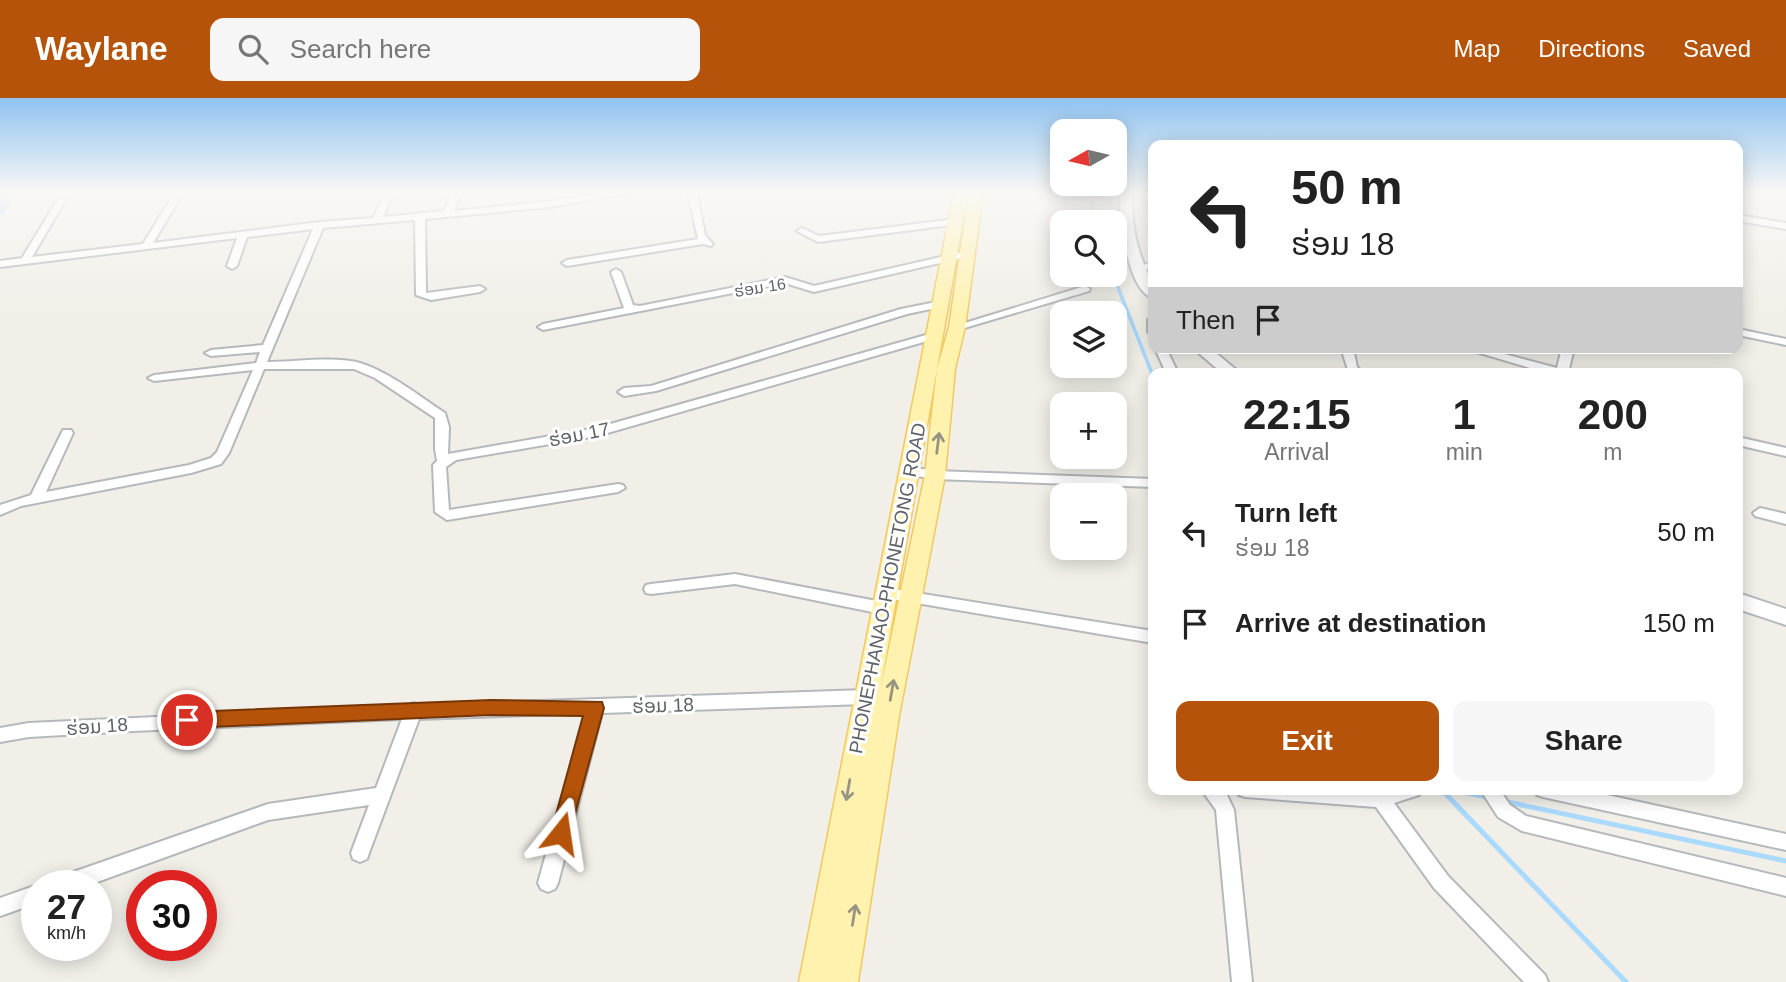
<!DOCTYPE html>
<html lang="en">
<head>
<meta charset="utf-8">
<style>
  body { margin:0; font-family:Helvetica,"Noto Sans Lao",sans-serif; background:#f6f6f6; color:#222; height:100vh; display:flex; flex-direction:column; font-size:26px; white-space:nowrap }
  * { box-sizing:border-box; margin:0 }
  p { font-size:23px; color:#767676 }
  .icon { flex:none; width:38px; height:38px; fill:none; stroke:currentColor; stroke-width:2; stroke-linecap:round; stroke-linejoin:round }
  .map { position:relative; flex:1; overflow:hidden }
  .sheet { position:absolute; left:1148px; top:270px; width:595px; height:427px; display:flex; flex-direction:column; background:#fff; border-radius:14px; box-shadow:0 4px 18px #0003 }
  .sheet>* { flex:none }
  .top-card { position:absolute; left:1148px; top:42px; width:595px; height:214px; border-radius:14px; box-shadow:0 4px 18px #0003; background:#fff; color:#222; overflow:hidden }
  .needle { width:46px; rotate:262deg }
  .buttons { position:absolute; left:1050px; top:21px; display:grid; gap:14px }
  .buttons a { display:grid; place-items:center; width:77px; height:77px; border-radius:14px; background:#fff; box-shadow:0 4px 18px #0003; font-size:35px }
  .speed { position:absolute; left:21px; top:772px; display:flex; gap:14px; font-size:35px; font-weight:700; text-align:center }
  .speed>* { display:grid; place-content:center; width:91px; height:91px; border-radius:50%; background:#fff; box-shadow:0 4px 18px #0003; line-height:1 }
  .speed small { font-size:18px; font-weight:400 }
  .speed .limit { border:10px solid #d22; background:#fff; color:#111 }
  .pin { position:absolute; display:grid; place-items:center; width:60px; height:60px; color:#fff; margin:-30px; border:4px solid #fff; border-radius:50%; box-shadow:0 2px 7px #0007 }
  .me { position:absolute; width:77px; margin:-38px; rotate:15deg; stroke-linejoin:round; filter:drop-shadow(0 0 5px #0008) }
  .turn { display:flex; align-items:center; gap:24px; height:147px; padding:0 28px; font-size:32px }
  .turn .icon { width:91px; height:91px; stroke-width:2.5 }
  .turn b { display:block; font-size:49px; line-height:60px }
  .then { display:flex; align-items:center; height:66px; padding:0 28px; background:#0003; gap:14px; font-size:26px }
  .eta { display:flex; justify-content:space-evenly; align-items:center; height:119px; text-align:center }
  .eta b { font-size:42px; font-weight:700; line-height:49px }
  .cta { display:flex; gap:14px; margin-top:auto; padding:14px 28px }
  .cta a { flex:1; height:80px; border-radius:14px; background:#b45309; color:#fff; font-size:28px; font-weight:700; line-height:80px; text-align:center }
  .cta a+a { background:#f6f6f6; color:#222 }
  ul { padding:0; list-style:none }
  li { display:flex; align-items:center; gap:21px; height:91px; padding:0 28px }
  li div { flex:1 }
  li b { display:block; font-size:26px }
  li em { font-style:normal }
  header { display:flex; align-items:center; gap:42px; box-sizing:border-box; height:98px; padding:0 35px; background:#b45309; color:#fff }
  header strong { font-size:33px }
  nav { display:flex; gap:38px; margin-inline-start:auto; font-size:24px }
  .search { width:490px; height:63px; background:#f6f6f6; display:flex; align-items:center; gap:18px; box-sizing:border-box; padding:0 24px; border-radius:14px; color:#767676; font-size:26px }
  .map>svg:first-child { display:block }
  .lines { fill:none; stroke-linecap:round; stroke-linejoin:round }
  .stream-far1 { stroke:#aadaff; stroke-width:3.5 }
  .stream { stroke:#aadaff; stroke-width:5 }
  .canal { fill:#aadaff; fill-rule:evenodd }
  .street-casing { stroke:#b5b8bc; stroke-width:4 }
  .secondary-casing { stroke:#b6babf; stroke-width:4 }
  .primary-casing { stroke:#f2c960; stroke-width:3 }
  .street { fill:#fff; fill-rule:evenodd }
  .secondary { fill:#fff; fill-rule:evenodd }
  .primary { fill:#fff2af; fill-rule:evenodd }
  .oneway { stroke:#979581 }
  .route { fill:#b45309; stroke:#753606; stroke-width:2 }
  .labels { text-anchor:middle; stroke-width:6; stroke-linejoin:round; paint-order:stroke }
  .far-street-label { font-size:16px; fill:#5f6368; stroke:#fff }
  .street-label { font-size:19px; fill:#5f6368; stroke:#fff }
</style>
</head>
<body>
<header>
<strong>Waylane</strong>
<div class="search"><svg class="icon" aria-label="search" viewBox="0 0 24 24"><circle cx="10" cy="10" r="6"/><path d="M15 15l6 6"/></svg>Search here</div>
<nav><a>Map</a><a>Directions</a><a>Saved</a></nav>
</header>
<div class="map">
<svg width="1786" height="884" viewBox="0 0 1786 884">
  <rect width="100%" height="100%" fill="#f1efe8"/>
  <g class="lines">
    <path class="stream-far1" d="M1089,95L1096,124
      M1113,177L1153,278"/>
    <path class="stream" d="M1441,691L1626,884
      M1449,691L1491,700
      M1503,703L1786,763"/>
    <path class="canal" d="M0,95H12L15,98L4,116L0,117V106L4,100H0Z"/>
    <defs>
      <path id="street" d="M174,95H183L153,145L320,124L373,120L383,100L381,95H390L391,100L383,119L444,113L452,95H461L454,113L551,103L604,95H629L551,109L425,121L426,195L480,188L485,191L480,194L431,202L416,197L415,122L323,130L267,264C294,264 335,258 360,265C391,275 419,298 445,315L449,329L448,356L596,330L933,235L937,234L942,237L941,239L597,338L456,362L446,369L449,412L618,386L623,387L625,390L618,394L447,422L435,414L433,367L437,363L435,351V320L375,280L354,271H264L229,355L221,366L191,375L21,408L0,417V407L31,397L63,332H71L73,335L46,394L189,367L211,360L217,354L253,272L154,283L148,280L154,277L256,265L260,254L211,258L205,255L211,252L263,247L313,131L247,139L237,168L232,171L227,168L237,140L0,169V163L22,160L58,101L65,103L32,159L143,146Z
        M688,95H697L705,137L713,146L711,148L703,146L567,168L562,165L567,162L698,141Z
        M1738,117L1786,125V131L1738,123Z
        M956,121L959,122V126L818,144L797,133L802,130L819,138Z
        M967,153L972,156L970,158L814,194L785,185L543,232L538,229L543,226L624,210L611,174L616,171L621,174L633,207L640,208L785,179L814,188Z
        M1153,164V170L1137,173L1132,170Z
        M1085,188L1090,191L1089,193L961,231L957,232L952,229Z
        M941,203L945,204V208L907,216L656,293L624,298L618,294L624,290L651,288L901,211Z
        M1153,219V237L1148,234V222Z
        M1738,231L1786,241V247L1738,237Z
        M1155,250H1166L1178,275H1166Z
        M1341,250H1353L1357,269L1363,275H1350L1348,272Z
        M1463,250H1482L1557,270L1562,250H1574L1568,275H1547Z
        M1738,339L1786,350V358L1738,347Z
        M910,369L935,373L1153,381V389L935,381L905,376L904,373Z
        M1760,410L1786,416V426L1755,418L1753,415Z
        M735,476L882,504L887,506L890,510L887,514L882,516L735,486L651,496L646,495L644,491L646,487L651,486Z
        M886,490L1153,533V545L881,499L879,495L881,491Z
        M865,592L871,594L873,599L871,604L865,606L602,615L558,785L555,791L548,794L541,791L538,785L585,615L419,621L369,755L367,761L360,764L353,761L351,755L369,707L268,722L86,788H50L52,782L59,779L268,706L376,690L402,621L133,633L29,639L0,644V630L29,625L408,607L414,605L419,607Z
        M1201,691H1222L1227,697L1234,712L1252,884H1232L1216,712Z
        M1236,691L1381,693L1422,691L1419,697L1394,705L1448,778L1545,877L1548,884H1524L1434,790L1376,709L1245,699L1239,697Z
        M1480,691H1499L1510,707L1526,718L1786,780V798L1522,733L1498,719Z
        M1534,691H1580L1786,736V752L1543,699L1537,697Z
        M37,787L39,788H37V805L0,818V800Z"/>
      <path id="secondary" d="M1120,95H1132C1132,115 1133,133 1139,152C1144,169 1153,182 1153,200C1127,193 1119,118 1120,95Z
        M1193,250H1210L1240,275H1222Z
        M1738,495L1786,511V527L1738,511Z"/>
      <path id="primary" d="M954,95H968L880,593L925,377L937,271L949,229L969,95H983L965,229L955,271L945,377L899,618L858,884H799Z"/>
    </defs>
    <use href="#street" class="street-casing"/>
    <use href="#secondary" class="secondary-casing"/>
    <use href="#primary" class="primary-casing"/>
    <use href="#street" class="street"/>
    <use href="#secondary" class="secondary"/>
    <use href="#primary" class="primary"/>
  </g>
  <defs><path id="oneway-shaft" d="M-6 0H5M1.5-3L5.5 0L1.5 3" fill="none" stroke-width="1.6" stroke-linecap="round" stroke-linejoin="round" transform="scale(1.75)"/></defs>
  <g class="oneway">
    <use href="#oneway-shaft" transform="translate(938 345) rotate(-83)"/>
    <use href="#oneway-shaft" transform="translate(892 592) rotate(-80)"/>
    <use href="#oneway-shaft" transform="translate(848 692) rotate(100)"/>
    <use href="#oneway-shaft" transform="translate(854 817) rotate(-81)"/>
  </g>
  <linearGradient id="sky" x2="0" y2="1"><stop stop-color="#8fc3f1"/><stop offset="0.43" stop-color="#f9f8f5"/><stop offset="1" stop-color="#f9f8f5" stop-opacity="0"/></linearGradient>
  <rect width="1786" height="219" fill="url(#sky)"/>
  <path class="route" d="M491,602L602,604L604,610L568,742L561,745L554,742L551,735L583,618L491,617L187,630L181,628L178,622L181,617L187,614Z"/>
  <g class="labels">
    <g class="far-street-label">
      <text transform="translate(760 189) rotate(-9)" y="6">ຮ່ອມ 16</text>
    </g>
    <g class="street-label">
      <text transform="translate(579 336) rotate(-11)" y="7">ຮ່ອມ 17</text>
      <text transform="translate(887 490) rotate(-79)" y="7">PHONEPHANAO-PHONETONG ROAD</text>
      <text transform="translate(663 607) rotate(-2)" y="7">ຮ່ອມ 18</text>
      <text transform="translate(97 628) rotate(-4)" y="7">ຮ່ອມ 18</text>
    </g>
  </g>
</svg>
<div class="buttons">
<a><svg class="needle" viewBox="-14 -14 28 28"><path d="M0-13l5 13h-10z" fill="#e53935"/><path d="M0 13l5-13h-10z" fill="#767676"/></svg></a>
<a><svg class="icon" aria-label="search" viewBox="0 0 24 24"><circle cx="10" cy="10" r="6"/><path d="M15 15l6 6"/></svg></a>
<a><svg class="icon" aria-label="layers" viewBox="0 0 24 24"><path d="M12 4l9 5-9 5-9-5zM3 14l9 5 9-5"/></svg></a>
<a>+</a>
<a>−</a>
</div>
<div class="speed"><div>27<small>km/h</small></div><div class="limit">30</div></div>
<div class="pin" style="left:187px;top:622px;background:#d93025"><svg class="icon" aria-label="arrive" viewBox="0 0 24 24"><path d="M6 21V4h12l-3 4 3 4H6"/></svg></div>
<svg class="me" style="left:561px;top:735px" viewBox="-20 -20 40 40"><path d="M0-17L14 15 0 8-14 15z" fill="#b45309" stroke="#fff" stroke-width="4"/></svg>
<div class="top-card">
<div class="turn"><svg class="icon" aria-label="left" viewBox="0 0 24 24"><path d="M17 20v-9H6M10 6l-5 5 5 5"/></svg><div><b>50 m</b>ຮ່ອມ 18</div></div>
<div class="then">Then<svg class="icon" aria-label="arrive" viewBox="0 0 24 24"><path d="M6 21V4h12l-3 4 3 4H6"/></svg></div>
</div>
<section class="sheet">
<div class="eta">
<div><b>22:15</b><p>Arrival</p></div>
<div><b>1</b><p>min</p></div>
<div><b>200</b><p>m</p></div>
</div>
<ul>
<li><svg class="icon" aria-label="left" viewBox="0 0 24 24"><path d="M17 20v-9H6M10 6l-5 5 5 5"/></svg><div><b>Turn left</b><p>ຮ່ອມ 18</p></div><em>50 m</em></li>
<li><svg class="icon" aria-label="arrive" viewBox="0 0 24 24"><path d="M6 21V4h12l-3 4 3 4H6"/></svg><div><b>Arrive at destination</b></div><em>150 m</em></li>
</ul>
<div class="cta"><a>Exit</a><a>Share</a></div>
</section>
</div>
</body>
</html>
